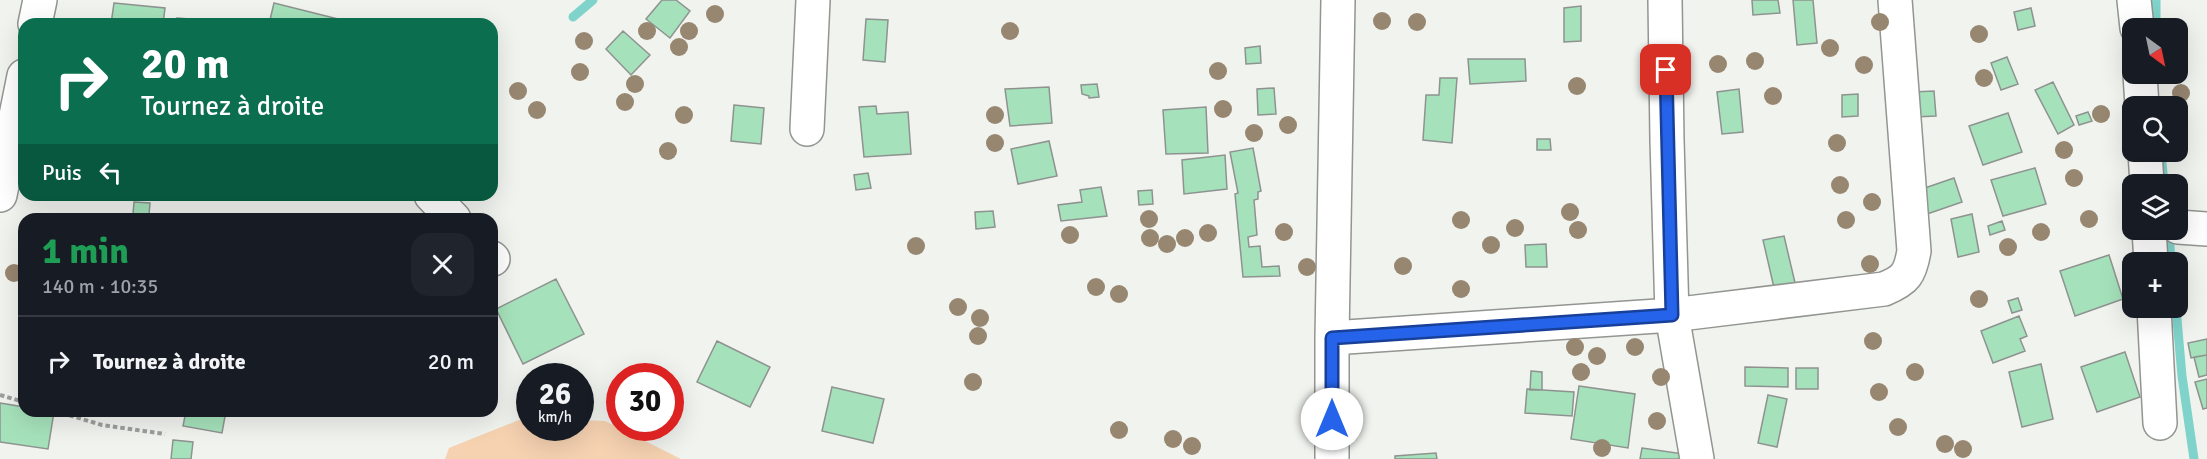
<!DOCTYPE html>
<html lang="fr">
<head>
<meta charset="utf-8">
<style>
  body { margin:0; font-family:Signika,sans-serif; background:#20242c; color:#f1f3f6; height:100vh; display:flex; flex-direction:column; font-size:22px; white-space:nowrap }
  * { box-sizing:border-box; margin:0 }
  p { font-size:20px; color:#9ea1a6 }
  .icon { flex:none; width:33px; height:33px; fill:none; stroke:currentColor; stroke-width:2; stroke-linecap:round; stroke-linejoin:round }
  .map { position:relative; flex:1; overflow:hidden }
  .details { position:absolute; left:18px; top:213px; width:480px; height:204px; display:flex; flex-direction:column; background:#171b24; border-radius:18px; box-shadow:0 6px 24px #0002 }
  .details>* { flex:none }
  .guide { position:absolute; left:18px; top:18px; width:480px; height:183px; border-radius:18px; box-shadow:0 6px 24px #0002; background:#0b6e4f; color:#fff; overflow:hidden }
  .needle { width:39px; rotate:147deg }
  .controls { position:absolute; left:2122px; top:18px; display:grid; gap:12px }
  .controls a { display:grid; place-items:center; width:66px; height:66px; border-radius:12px; background:#171b24; box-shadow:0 6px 24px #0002; font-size:30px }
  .speed { position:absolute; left:516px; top:363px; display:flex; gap:12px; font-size:30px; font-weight:700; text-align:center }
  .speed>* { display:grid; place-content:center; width:78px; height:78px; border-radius:50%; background:#171b24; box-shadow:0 6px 24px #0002; line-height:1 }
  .speed small { font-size:15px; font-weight:400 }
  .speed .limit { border:9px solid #d22; background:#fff; color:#111 }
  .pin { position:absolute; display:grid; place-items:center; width:51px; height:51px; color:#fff; margin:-26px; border-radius:12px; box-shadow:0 3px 9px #0006 }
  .me { position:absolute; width:66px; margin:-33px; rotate:0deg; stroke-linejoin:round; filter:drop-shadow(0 0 4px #0008) }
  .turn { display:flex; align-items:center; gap:21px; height:126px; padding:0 24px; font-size:27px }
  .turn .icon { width:78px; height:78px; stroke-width:2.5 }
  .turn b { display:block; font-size:42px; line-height:51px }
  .then { display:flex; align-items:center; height:57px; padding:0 24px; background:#0003; gap:12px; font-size:22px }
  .round { display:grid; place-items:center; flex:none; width:63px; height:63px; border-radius:18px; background:#20242c }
  .headline { display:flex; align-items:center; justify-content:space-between; height:102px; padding:0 24px }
  h1 { font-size:36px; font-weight:700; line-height:45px; color:#1e9e55 }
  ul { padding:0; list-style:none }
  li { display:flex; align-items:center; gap:18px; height:90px; padding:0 24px; border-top:2px solid #363941 }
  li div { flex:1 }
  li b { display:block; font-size:22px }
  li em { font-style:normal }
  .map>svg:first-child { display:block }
  .green { fill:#f6d2b1 }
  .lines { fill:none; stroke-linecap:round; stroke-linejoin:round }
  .stream { stroke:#7fd3ca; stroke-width:9 }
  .building { fill:#a5e2bb; stroke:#8e9390; stroke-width:1.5 }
  .minor-casing { stroke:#939591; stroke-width:36 }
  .secondary-casing { stroke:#939591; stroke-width:36 }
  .path { stroke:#9d9e9b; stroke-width:4; stroke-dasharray:4.5 3; stroke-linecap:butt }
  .minor { stroke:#fff; stroke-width:33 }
  .secondary { stroke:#fff; stroke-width:33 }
  .tree { fill:#978670 }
  .route-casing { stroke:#184099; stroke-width:15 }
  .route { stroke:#2563eb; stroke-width:10 }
</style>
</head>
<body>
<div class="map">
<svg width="2207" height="459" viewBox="0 0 2207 459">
  <rect width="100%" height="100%" fill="#f1f3ef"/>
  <path class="green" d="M524,418H529L530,428H580L581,420L605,421L681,459H445L449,448Z"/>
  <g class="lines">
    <path class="stream" d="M573,17L593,0
      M2156,28V0
      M2161,152L2164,184
      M2169,230L2171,262
      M2176,308L2182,376L2194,459"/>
  </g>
  <path class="building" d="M662,0H676L690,11L670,38L646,19Z
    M1752,0H1778L1780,13L1753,15Z
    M1793,0H1813L1817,43L1797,45Z
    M114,3L165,8L163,24H111Z
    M274,3L358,24H269Z
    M1581,6V41L1564,42V8Z
    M2031,8L2035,26L2018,30L2014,12Z
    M177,18L213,21V24H177Z
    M866,19L888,20L885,62L863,60Z
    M623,31L650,55L631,75L606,49Z
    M1260,46L1261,63L1246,64L1245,48Z
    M2007,57L2018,84L2001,90L1991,63Z
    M1468,59H1525L1526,81L1470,84Z
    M1440,78H1457L1452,143L1423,140L1426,95H1439Z
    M2053,82L2074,125L2058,134L2035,90Z
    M1097,84L1099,97L1089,98V96L1082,94L1081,85Z
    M1049,87L1052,123L1010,126L1005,89Z
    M1274,88L1276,114L1258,115L1257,89Z
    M1739,89L1743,132L1722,134L1717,92Z
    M1934,91L1936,116L1914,117L1913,92Z
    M1858,94V116L1842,117V95Z
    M734,105L764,108L761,144L731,141Z
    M876,106L877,114L908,112L911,154L864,157L859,107Z
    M1206,107L1208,153L1166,154L1163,110Z
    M2088,112L2092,121L2079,125L2076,116Z
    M2008,113L2022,152L1983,165L1969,126Z
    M1537,139H1550L1551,150H1537Z
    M1049,141L1057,176L1018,184L1011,149Z
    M1253,148L1261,191L1258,192V199L1254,200L1257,235L1248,237L1249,247L1260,246L1262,267L1279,266L1280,276L1243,277L1235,194L1238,193L1230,152Z
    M1225,155L1227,189L1184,194L1182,160Z
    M2035,168L2046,204L2003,216L1991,180Z
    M868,173L871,188L856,190L854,175Z
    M1954,178L1962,202L1927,214L1919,190Z
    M1101,187L1107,216L1061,221L1058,205L1082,202L1080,190Z
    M1152,190L1153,204L1139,205L1138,191Z
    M134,202L150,203L149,215L133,214Z
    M993,211L995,227L976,229L975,212Z
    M1972,214L1979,252L1958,257L1951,219Z
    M2002,221L2005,230L1990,235L1988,226Z
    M1784,236L1796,287L1775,292L1763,240Z
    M1546,244L1547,267H1526L1525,245Z
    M2109,255L2123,299L2075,316L2060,271Z
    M556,279L584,334L523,364L496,309Z
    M2018,298L2022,310L2012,313L2008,301Z
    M2019,316L2027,336L2020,339L2025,351L1993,363L1981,331Z
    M2207,339V355L2191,358L2188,343Z
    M717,341L770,367L750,407L697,382Z
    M2125,352L2140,397L2097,412L2081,367Z
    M2207,355V375L2199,377L2194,357Z
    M2041,364L2053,419L2022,427L2009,372Z
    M1745,367L1788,368V387L1745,386Z
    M1796,368H1818V389H1796Z
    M1531,371L1542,372V390H1530Z
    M2207,379V408L2203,409L2195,382Z
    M1579,386L1635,394L1628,448L1571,439Z
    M832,387L884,399L873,443L822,431Z
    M1527,389L1574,392L1572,416L1525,413Z
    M1768,395L1787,399L1777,447L1758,443Z
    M0,403L24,407V411L54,412L48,449L0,442Z
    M186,411H226L222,433L183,426Z
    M173,440L193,442L191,459H171Z
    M1642,448L1691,455L1690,459H1640Z
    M1436,453L1437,459H1395V456Z"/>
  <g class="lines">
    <defs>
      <path id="minor" d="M1665,0L1667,140L1672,315L1697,459
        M2134,0L2137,28
        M2140,74L2142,106
        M807,129L813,0
        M2145,152L2147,184
        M431,195L454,219
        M2178,227L2207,229
        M2149,230L2151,262
        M492,258L493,259
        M2154,308L2160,423
        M1332,338L1672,315L1884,289C1906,280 1910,274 1914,251L1895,0
        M1332,459V338L1338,0"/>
      <path id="secondary" d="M35,24L40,0
        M0,195L24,76"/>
    </defs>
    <use href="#minor" class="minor-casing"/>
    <use href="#secondary" class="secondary-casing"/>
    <path class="path" d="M0,395L24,402
      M55,411L102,425L165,434"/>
    <use href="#minor" class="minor"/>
    <use href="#secondary" class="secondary"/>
  </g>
  <g class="tree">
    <circle cx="715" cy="14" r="9"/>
    <circle cx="1382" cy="21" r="9"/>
    <circle cx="1417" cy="22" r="9"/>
    <circle cx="1880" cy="22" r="9"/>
    <circle cx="647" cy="31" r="9"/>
    <circle cx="689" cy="31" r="9"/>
    <circle cx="1010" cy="31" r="9"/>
    <circle cx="1979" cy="34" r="9"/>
    <circle cx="584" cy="41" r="9"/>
    <circle cx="679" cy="47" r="9"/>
    <circle cx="1830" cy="48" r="9"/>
    <circle cx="1755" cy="61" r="9"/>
    <circle cx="1718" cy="64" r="9"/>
    <circle cx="1864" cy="65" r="9"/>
    <circle cx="1218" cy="71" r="9"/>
    <circle cx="580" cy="72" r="9"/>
    <circle cx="1984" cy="78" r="9"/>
    <circle cx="635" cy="84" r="9"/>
    <circle cx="1577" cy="86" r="9"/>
    <circle cx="518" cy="91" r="9"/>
    <circle cx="2181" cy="93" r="9"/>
    <circle cx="1773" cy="96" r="9"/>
    <circle cx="625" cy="102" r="9"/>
    <circle cx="1223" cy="109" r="9"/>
    <circle cx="537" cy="110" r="9"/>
    <circle cx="2101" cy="114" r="9"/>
    <circle cx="684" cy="115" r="9"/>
    <circle cx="995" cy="115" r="9"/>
    <circle cx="1288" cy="125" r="9"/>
    <circle cx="1254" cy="133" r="9"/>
    <circle cx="995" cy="143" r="9"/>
    <circle cx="1837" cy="143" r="9"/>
    <circle cx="2064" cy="150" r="9"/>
    <circle cx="668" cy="151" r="9"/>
    <circle cx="2074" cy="178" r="9"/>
    <circle cx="1840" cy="185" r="9"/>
    <circle cx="1872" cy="202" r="9"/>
    <circle cx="1570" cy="212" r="9"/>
    <circle cx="1149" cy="219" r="9"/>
    <circle cx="2089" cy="219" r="9"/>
    <circle cx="1461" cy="220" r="9"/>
    <circle cx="1846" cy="220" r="9"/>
    <circle cx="1515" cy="228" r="9"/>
    <circle cx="1578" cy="230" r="9"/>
    <circle cx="1284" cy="232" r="9"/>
    <circle cx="2041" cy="232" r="9"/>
    <circle cx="1208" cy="233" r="9"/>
    <circle cx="1070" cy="235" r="9"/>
    <circle cx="1150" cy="238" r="9"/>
    <circle cx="1185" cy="238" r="9"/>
    <circle cx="1167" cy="244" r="9"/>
    <circle cx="1491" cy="245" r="9"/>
    <circle cx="916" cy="246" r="9"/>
    <circle cx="2008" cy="247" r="9"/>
    <circle cx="1870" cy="264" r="9"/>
    <circle cx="1403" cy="266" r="9"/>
    <circle cx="1307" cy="267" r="9"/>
    <circle cx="14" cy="273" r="9"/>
    <circle cx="1096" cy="287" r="9"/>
    <circle cx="1461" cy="289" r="9"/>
    <circle cx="1119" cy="294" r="9"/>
    <circle cx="1979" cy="299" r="9"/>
    <circle cx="958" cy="307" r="9"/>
    <circle cx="980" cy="318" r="9"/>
    <circle cx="978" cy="336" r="9"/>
    <circle cx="1873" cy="341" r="9"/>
    <circle cx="1575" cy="347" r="9"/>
    <circle cx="1635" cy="347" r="9"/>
    <circle cx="1597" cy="356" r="9"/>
    <circle cx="1581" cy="372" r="9"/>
    <circle cx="1915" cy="372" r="9"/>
    <circle cx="1661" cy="377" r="9"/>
    <circle cx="973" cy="382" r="9"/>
    <circle cx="1879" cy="392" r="9"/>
    <circle cx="1657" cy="421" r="9"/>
    <circle cx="1898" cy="427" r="9"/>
    <circle cx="1119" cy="430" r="9"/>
    <circle cx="1173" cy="439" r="9"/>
    <circle cx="1945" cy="444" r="9"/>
    <circle cx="1192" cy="446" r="9"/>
    <circle cx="1602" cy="448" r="9"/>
    <circle cx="1963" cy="449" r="9"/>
  </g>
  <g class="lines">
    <defs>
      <path id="route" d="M1332,419V338L1672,315L1666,70"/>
    </defs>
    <use href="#route" class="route-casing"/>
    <use href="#route" class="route"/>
  </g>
</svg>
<div class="controls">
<a><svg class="needle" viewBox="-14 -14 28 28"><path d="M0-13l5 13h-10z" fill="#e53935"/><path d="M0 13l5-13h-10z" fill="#9ea1a6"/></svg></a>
<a><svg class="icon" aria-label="search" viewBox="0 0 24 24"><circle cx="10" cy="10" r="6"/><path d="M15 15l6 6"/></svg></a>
<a><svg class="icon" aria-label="layers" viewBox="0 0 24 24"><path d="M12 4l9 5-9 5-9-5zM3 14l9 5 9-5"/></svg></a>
<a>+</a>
</div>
<div class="speed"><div>26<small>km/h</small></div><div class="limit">30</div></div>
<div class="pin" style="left:1666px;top:70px;background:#d93025"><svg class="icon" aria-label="arrive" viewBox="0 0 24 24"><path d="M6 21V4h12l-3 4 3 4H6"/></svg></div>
<svg class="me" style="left:1332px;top:419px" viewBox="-20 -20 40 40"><circle r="19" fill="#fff"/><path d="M0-13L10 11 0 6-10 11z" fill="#2563eb"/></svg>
<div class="guide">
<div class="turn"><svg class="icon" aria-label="right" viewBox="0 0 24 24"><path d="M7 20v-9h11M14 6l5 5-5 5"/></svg><div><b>20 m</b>Tournez à droite</div></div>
<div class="then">Puis<svg class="icon" aria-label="left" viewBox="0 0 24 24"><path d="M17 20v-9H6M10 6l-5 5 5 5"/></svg></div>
</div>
<section class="details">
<div class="headline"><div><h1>1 min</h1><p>140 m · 10:35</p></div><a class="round"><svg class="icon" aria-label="close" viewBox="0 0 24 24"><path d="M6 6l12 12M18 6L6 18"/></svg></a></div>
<ul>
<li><svg class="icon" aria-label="right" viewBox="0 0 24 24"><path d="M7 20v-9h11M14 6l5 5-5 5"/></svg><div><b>Tournez à droite</b></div><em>20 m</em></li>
</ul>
</section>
</div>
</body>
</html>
